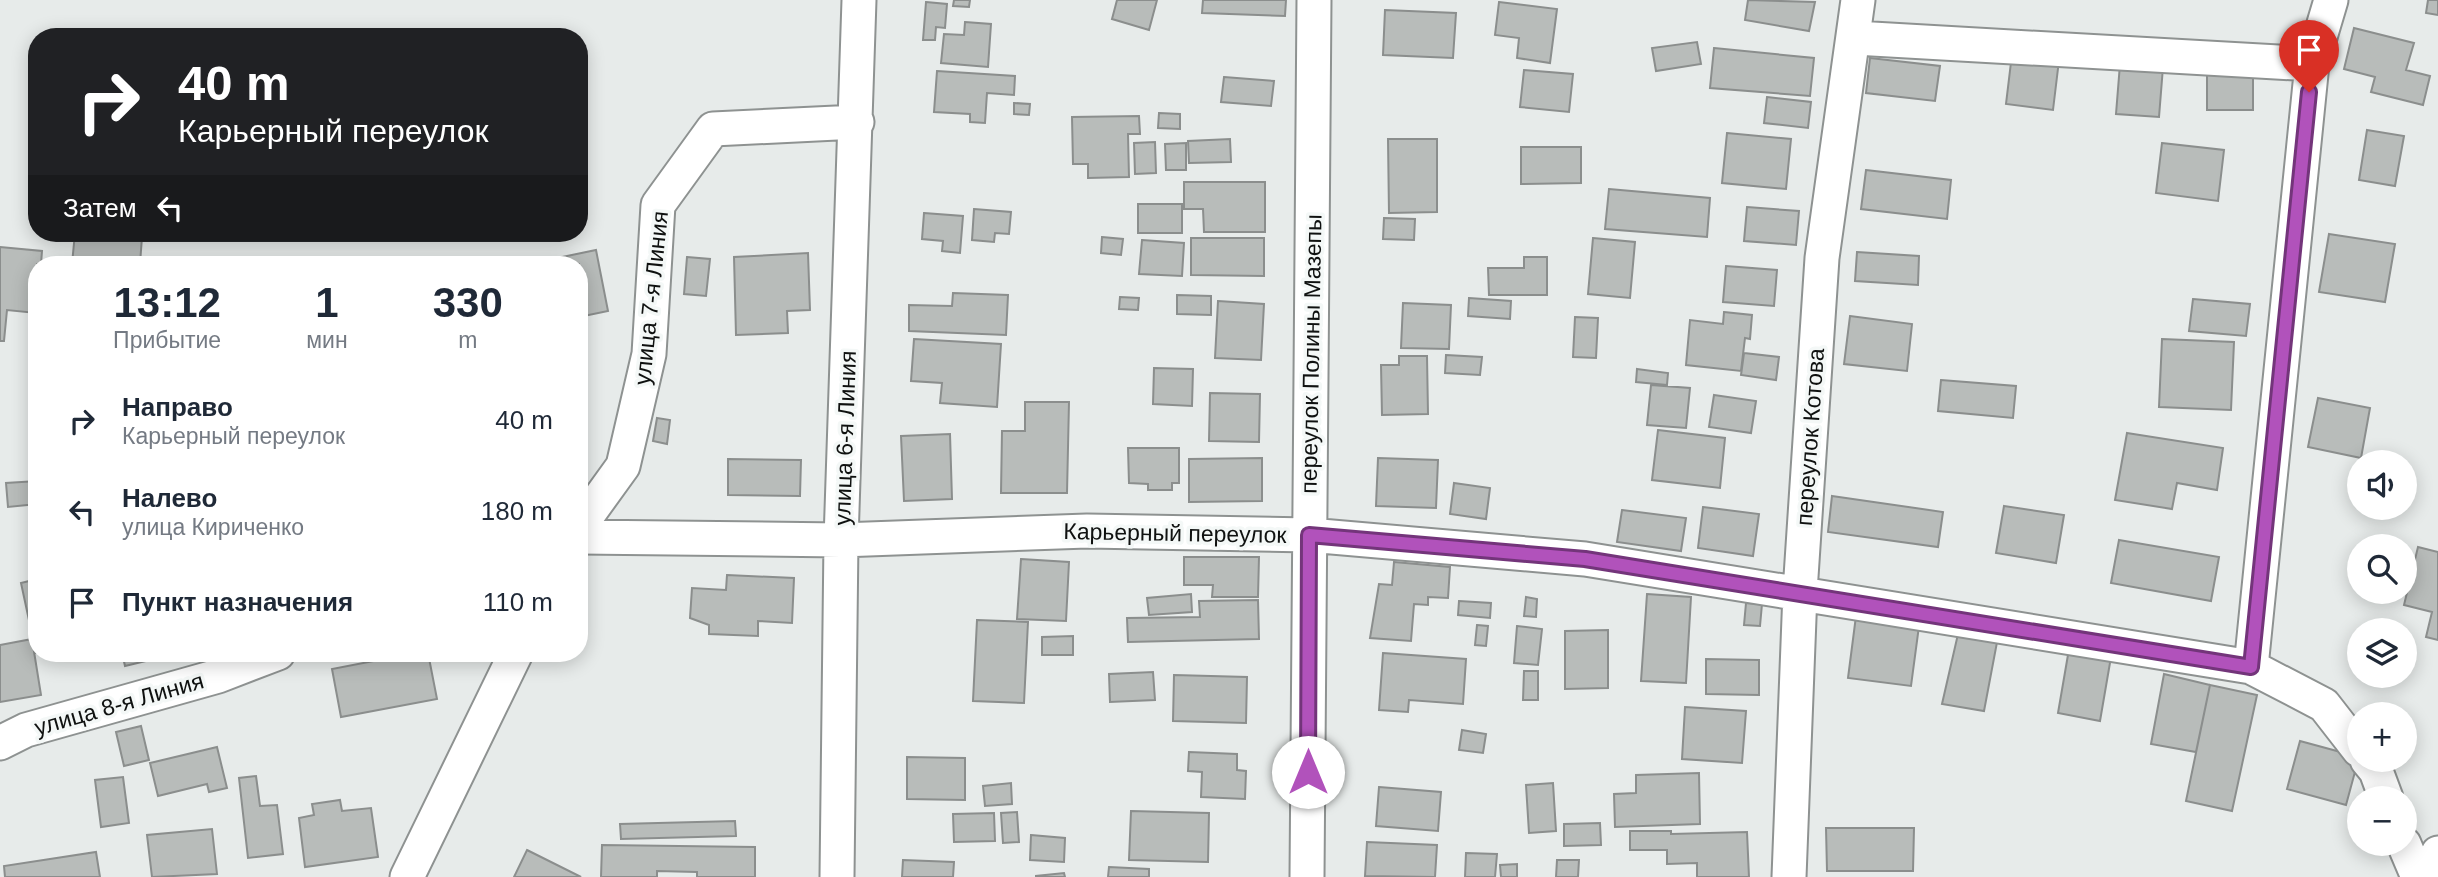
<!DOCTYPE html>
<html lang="ru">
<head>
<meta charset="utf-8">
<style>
  body { margin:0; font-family:Helvetica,sans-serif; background:#f2f2f3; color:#1f2937; height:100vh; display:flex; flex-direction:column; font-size:26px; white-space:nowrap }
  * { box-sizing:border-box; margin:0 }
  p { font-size:23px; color:#747a83 }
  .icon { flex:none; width:38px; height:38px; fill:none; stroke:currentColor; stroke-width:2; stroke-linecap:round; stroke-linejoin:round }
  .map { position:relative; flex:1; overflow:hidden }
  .side { position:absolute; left:28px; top:256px; width:560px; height:406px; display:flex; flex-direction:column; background:#fff; border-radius:28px; box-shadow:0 4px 18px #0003 }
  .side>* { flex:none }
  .top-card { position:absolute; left:28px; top:28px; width:560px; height:214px; border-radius:28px; box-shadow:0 4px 18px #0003; background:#202124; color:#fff; overflow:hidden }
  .controls { position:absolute; left:2347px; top:450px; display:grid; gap:14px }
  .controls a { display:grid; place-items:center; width:70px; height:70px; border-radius:50%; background:#fff; box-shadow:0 4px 18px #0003; font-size:35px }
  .pin { position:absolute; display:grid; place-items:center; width:60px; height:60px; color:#fff; margin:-72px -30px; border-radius:50% 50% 50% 0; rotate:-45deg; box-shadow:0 0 7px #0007 }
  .pin .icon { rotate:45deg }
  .me { position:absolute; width:77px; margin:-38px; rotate:0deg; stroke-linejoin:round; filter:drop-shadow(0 0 5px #0008) }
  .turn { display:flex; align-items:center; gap:24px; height:147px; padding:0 35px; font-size:32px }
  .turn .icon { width:91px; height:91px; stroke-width:2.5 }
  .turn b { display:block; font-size:49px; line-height:60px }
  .then { display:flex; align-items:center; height:66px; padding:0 35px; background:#0003; gap:14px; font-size:26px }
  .eta { display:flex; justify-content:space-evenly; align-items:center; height:119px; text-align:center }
  .eta b { font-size:42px; font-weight:700; line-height:49px }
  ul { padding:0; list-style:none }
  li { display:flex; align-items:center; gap:21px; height:91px; padding:0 35px }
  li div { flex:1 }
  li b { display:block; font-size:26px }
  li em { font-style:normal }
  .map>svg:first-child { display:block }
  .building { fill:#b8bcba; stroke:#8b8e8d; stroke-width:2 }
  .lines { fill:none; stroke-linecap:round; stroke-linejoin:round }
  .street-casing { stroke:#8e9291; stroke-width:37 }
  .street { stroke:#fff; stroke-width:33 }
  .route-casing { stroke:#73357a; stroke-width:18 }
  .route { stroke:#b152bb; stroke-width:12 }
  .labels { text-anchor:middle; stroke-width:7; stroke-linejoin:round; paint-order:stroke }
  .street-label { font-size:23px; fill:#0f1110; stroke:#f4f8f7 }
</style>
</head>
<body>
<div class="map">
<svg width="2438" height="877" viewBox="0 0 2438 877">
  <rect width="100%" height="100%" fill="#e7ebea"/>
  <path class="building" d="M954,0H970L969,7L953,6Z
    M1117,0H1157L1149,30L1112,19Z
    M1203,0H1286L1285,16L1202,13Z
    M1748,0L1815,2L1809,31L1745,20Z
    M2428,0H2438V15L2426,13Z
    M926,2L947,4L945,28L936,27L935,40H923Z
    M1499,2L1557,9L1550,63L1517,58L1519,38L1495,35Z
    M1385,10L1456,13L1453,58L1383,55Z
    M965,22L991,24L988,67L941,63L944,34L964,35Z
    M2354,28L2414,43L2406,70L2430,76L2423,105L2371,92L2375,77L2344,69Z
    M1697,42L1701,64L1656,71L1652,48Z
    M1714,48L1814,58L1810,96L1710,88Z
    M2012,54L2059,60L2053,110L2006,104Z
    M1870,58L1940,66L1935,101L1866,93Z
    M2120,64L2163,67L2159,117L2116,114Z
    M1524,70L1573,74L1569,112L1520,107Z
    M937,71L1015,76L1014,95L987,93L985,123L970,122V114L934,112Z
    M2207,71H2253V110H2207Z
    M1224,77L1274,81L1271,106L1221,102Z
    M1767,97L1811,102L1808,128L1764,123Z
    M1014,103L1030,104L1029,115L1014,114Z
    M1159,113L1180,114V129L1158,128Z
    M1139,116L1140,134H1128L1129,177L1088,178V164H1073L1072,117Z
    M2367,130L2404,136L2395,186L2359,180Z
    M1727,133L1791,139L1786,189L1722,183Z
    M1230,139L1231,162L1189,163L1188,141Z
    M1388,139H1437V212L1389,213Z
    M1155,142L1156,173L1135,174L1134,143Z
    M1186,143V170H1166L1165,144Z
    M2162,143L2224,150L2218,201L2156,193Z
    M1521,147H1581V183L1521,184Z
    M1866,170L1951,180L1947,219L1861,209Z
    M1184,182H1265V232H1204L1203,209H1184Z
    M1609,189L1710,198L1707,237L1605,229Z
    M1138,204H1182V233H1138Z
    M1747,207L1799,211L1796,245L1744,241Z
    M974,209L1011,212L1009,234L995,233L994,242L972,240Z
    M924,213L963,216L960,253L942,251L943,241L922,239Z
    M1384,218L1415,219L1414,240L1383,239Z
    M75,233L142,237L140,264H72Z
    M2329,234L2395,244L2385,302L2319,292Z
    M1102,237L1123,239L1121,255L1101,253Z
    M1191,238H1264V276L1191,275Z
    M1593,238L1635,242L1630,298L1588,294Z
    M1142,240L1184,243L1182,276L1139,274Z
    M0,247L42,251L41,264H37L36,313L7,310L4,341H0Z
    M596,250L608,311L579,317V264L538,262Z
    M1857,252L1919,256L1918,285L1855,281Z
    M808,253L810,310L787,311L788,333L736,335L734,257Z
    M687,257L710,259L706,296L684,294Z
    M1524,257H1547V295H1489L1488,268H1524Z
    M1726,266L1777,270L1774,306L1723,302Z
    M953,293L1008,295L1006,335L909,331V305L952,306Z
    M1177,295L1211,296V315L1177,314Z
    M1120,297L1139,298L1138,310L1119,309Z
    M1469,298L1511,301L1510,319L1468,316Z
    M2193,299L2250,304L2246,336L2189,331Z
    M1218,301L1264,304L1261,360L1215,358Z
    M1403,303L1451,305L1449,349L1401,348Z
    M1724,312L1752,315L1750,339L1745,338L1741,371L1686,365L1690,320L1723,324Z
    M1850,316L1912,324L1907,371L1844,364Z
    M1575,317L1598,318L1596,358L1573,357Z
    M914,339L1001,344L997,407L940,403L942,383L911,381Z
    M2162,339L2234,342L2231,410L2159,407Z
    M1744,353L1779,357L1776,380L1741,375Z
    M1446,355L1482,357L1480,375L1445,373Z
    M1399,356H1427L1428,414L1382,415L1381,365H1399Z
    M1154,368L1193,369L1192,406L1153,404Z
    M1637,369L1668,373L1667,385L1636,382Z
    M1941,380L2016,386L2013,418L1938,411Z
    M1651,385L1690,388L1686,428L1647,425Z
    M1210,393L1260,394L1259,442L1209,441Z
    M1714,395L1756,401L1751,433L1709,427Z
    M2318,398L2370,408L2361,458L2308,447Z
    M1025,402H1069L1067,493H1001L1002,431H1025Z
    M657,418L670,420L667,444L653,441Z
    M1658,430L1725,438L1720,488L1652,480Z
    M2127,433L2223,448L2217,490L2177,483L2172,509L2115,500Z
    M950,434L952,499L904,501L901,436Z
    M1128,448H1179V483H1172V490H1148V484L1129,483Z
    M1262,458V501L1189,502V459Z
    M1378,458L1438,460L1436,508L1376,506Z
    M728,459L801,460L800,496L728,495Z
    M37,481V504L8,507L6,483Z
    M1454,483L1490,488L1486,519L1450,514Z
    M1832,496L1943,512L1938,547L1828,532Z
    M2004,506L2064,515L2056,563L1996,553Z
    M1703,507L1759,514L1753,556L1698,548Z
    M1622,510L1686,518L1681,551L1617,542Z
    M2119,540L2219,557L2211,601L2111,583Z
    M2418,547L2438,552V640L2426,637L2432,612L2404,605Z
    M1184,557H1259L1258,597H1212L1213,585H1184Z
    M1021,559L1069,562L1066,621L1017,619Z
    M1394,562L1450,567L1448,598L1428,597V605L1414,604L1411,641L1370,638L1379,584L1392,585Z
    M727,575L794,578L792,623L758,621V636L709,634V625L690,618L692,588L726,590Z
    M37,579L38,653H36L21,583Z
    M1191,594L1192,612L1149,615L1147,598Z
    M1647,594L1691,597L1686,683L1641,681Z
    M1526,597L1537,599L1536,617L1524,616Z
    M1258,600L1259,639L1128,642L1127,618L1200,617L1199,601Z
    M1459,601L1491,603L1490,618L1458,615Z
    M1746,603L1762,604L1760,626L1744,625Z
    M1856,616L1919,626L1911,686L1848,678Z
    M977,620L1028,622L1024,703L973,701Z
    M1477,625L1488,626L1486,646L1475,645Z
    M1517,626L1542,629L1538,665L1514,663Z
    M1608,630V688L1565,689V631Z
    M1958,634L1998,637L1984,711L1942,704Z
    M1073,636V655H1042V637Z
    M32,639L41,695L0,702V645Z
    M2069,649L2111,657L2100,721L2058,713Z
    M122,653H148L150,660L125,666Z
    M415,653H428L437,699L341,717L332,669Z
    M1383,653L1466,659L1463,704L1409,700L1408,712L1379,710Z
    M1706,659L1759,660V695L1706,694Z
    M1524,671H1538V700H1523Z
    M1153,672L1155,700L1110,702L1109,674Z
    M2164,674L2210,685L2196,752L2151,744Z
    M1174,675L1247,677L1246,723L1173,721Z
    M2210,685L2257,695L2232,811L2186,801Z
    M1685,707L1746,711L1742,763L1682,759Z
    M141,726L149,760L124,766L116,732Z
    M1462,730L1486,734L1483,753L1459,750Z
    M2300,741L2359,757L2346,805L2287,789Z
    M217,747L227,788L209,792L207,784L158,796L150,763Z
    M1189,752L1237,754V770L1246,771L1245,799L1201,797L1202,772L1188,771Z
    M907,757L965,758V800L907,799Z
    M1699,773L1700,824L1615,827L1614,794L1636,793V775Z
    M256,776L260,806L277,805L283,854L248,858L239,778Z
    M123,777L129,823L101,827L95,780Z
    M1011,783L1012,804L985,806L983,786Z
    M1553,783L1556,831L1529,833L1526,785Z
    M1379,787L1441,792L1438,831L1376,826Z
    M340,800L342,811L371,808L378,857L305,867L299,818L314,815L312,804Z
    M1131,811L1209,813L1208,862L1129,860Z
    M1017,812L1019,842L1003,843L1001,813Z
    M994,813L995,841L954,842L953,814Z
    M735,821L736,836L621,839L620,824Z
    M1600,823L1601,845L1564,846V824Z
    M1826,828H1914L1913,871H1827Z
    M212,829L217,874L152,877L147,835Z
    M1630,831H1671V834L1747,832L1749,877H1697V863L1667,864V850H1630Z
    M1031,835L1065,838L1064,862L1030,860Z
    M1367,842L1437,845L1435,877L1365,876Z
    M602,845L755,847V877H697V872L657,871V877H601Z
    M527,850L581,877H514Z
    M96,852L100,877H5L4,866Z
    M1466,853L1497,854L1495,877H1465Z
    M903,860L954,862L953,877H902Z
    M1557,860H1579L1578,877H1556Z
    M1517,864V877H1501L1500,865Z
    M1109,867L1149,869V877H1108Z
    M1064,873L1065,877H1036V876Z"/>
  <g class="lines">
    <defs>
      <path id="street" d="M1855,38L2312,64
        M579,527L623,466L649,354L658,205L713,129L857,122
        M579,537L841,540L1087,531L1309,535L1585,559L2251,667L2324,705L2359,750
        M2251,667L2312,64L2331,0
        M0,743L26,730L218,676L278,653
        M2367,760L2376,771L2386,798
        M2404,844L2418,877
        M407,877L516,653
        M837,877L841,540L859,0
        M1307,877L1314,0
        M1789,877L1800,592L1822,258L1858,0
        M2429,877L2438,853"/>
    </defs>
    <use href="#street" class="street-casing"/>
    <use href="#street" class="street"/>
  </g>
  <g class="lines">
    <defs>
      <path id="route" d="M1308,772L1309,535L1585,559L2251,667L2309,92"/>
    </defs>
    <use href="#route" class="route-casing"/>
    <use href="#route" class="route"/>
  </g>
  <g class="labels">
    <g class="street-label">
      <text transform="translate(651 298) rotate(-84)" y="8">улица 7-я Линия</text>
      <text transform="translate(1311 354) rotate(-89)" y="8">переулок Полины Мазепы</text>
      <text transform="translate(1810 437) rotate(-86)" y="8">переулок Котова</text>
      <text transform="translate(845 438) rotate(-88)" y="8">улица 6-я Линия</text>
      <text transform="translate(1175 533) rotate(1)" y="8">Карьерный переулок</text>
      <text transform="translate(119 704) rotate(-16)" y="8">улица 8-я Линия</text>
    </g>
  </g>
</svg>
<div class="controls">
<a><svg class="icon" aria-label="sound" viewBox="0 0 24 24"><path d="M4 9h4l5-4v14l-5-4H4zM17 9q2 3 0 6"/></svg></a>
<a><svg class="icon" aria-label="search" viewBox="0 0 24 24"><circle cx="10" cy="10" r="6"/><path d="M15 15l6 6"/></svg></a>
<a><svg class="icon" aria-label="layers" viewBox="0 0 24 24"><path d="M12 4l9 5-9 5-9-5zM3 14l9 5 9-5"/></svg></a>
<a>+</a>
<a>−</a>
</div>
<div class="pin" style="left:2309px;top:92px;background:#d93025"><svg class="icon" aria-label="arrive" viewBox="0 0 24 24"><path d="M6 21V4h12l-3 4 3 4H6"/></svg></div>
<svg class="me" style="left:1308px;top:772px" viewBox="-20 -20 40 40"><circle r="19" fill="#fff"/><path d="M0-13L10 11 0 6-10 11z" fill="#b152bb"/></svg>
<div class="top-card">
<div class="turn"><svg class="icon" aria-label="right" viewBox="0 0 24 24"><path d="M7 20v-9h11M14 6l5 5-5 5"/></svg><div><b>40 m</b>Карьерный переулок</div></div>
<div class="then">Затем<svg class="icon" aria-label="left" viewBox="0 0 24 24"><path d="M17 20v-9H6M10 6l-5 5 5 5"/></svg></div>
</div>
<section class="side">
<div class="eta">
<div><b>13:12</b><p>Прибытие</p></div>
<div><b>1</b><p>мин</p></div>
<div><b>330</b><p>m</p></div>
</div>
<ul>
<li><svg class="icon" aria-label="right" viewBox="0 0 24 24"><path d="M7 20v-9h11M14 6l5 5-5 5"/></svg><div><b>Направо</b><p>Карьерный переулок</p></div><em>40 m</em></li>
<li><svg class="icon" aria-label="left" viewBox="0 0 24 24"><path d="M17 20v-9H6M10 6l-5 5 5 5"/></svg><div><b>Налево</b><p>улица Кириченко</p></div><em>180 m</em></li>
<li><svg class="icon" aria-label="arrive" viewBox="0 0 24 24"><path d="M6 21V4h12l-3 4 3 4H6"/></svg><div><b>Пункт назначения</b></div><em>110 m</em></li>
</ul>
</section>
</div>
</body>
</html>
